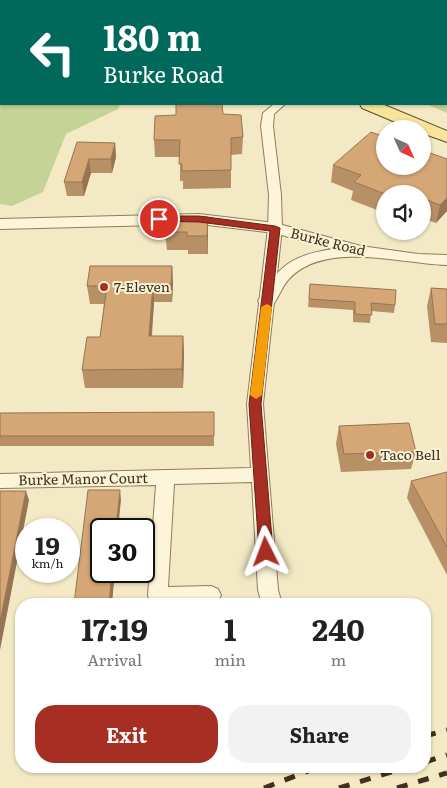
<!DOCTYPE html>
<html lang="en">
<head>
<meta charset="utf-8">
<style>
  body { margin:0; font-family:Literata,serif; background:#f2f2f2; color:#222; height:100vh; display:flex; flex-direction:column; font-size:19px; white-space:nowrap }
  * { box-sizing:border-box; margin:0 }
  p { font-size:16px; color:#767676 }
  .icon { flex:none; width:28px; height:28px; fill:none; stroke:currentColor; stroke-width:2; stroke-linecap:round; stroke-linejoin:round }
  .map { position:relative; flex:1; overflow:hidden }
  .panel { position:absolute; left:15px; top:598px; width:416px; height:175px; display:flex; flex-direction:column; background:#fff; border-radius:20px; box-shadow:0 1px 4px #0004 }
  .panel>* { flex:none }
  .banner { position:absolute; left:0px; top:0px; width:448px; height:105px; box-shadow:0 1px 4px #0004; background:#00695c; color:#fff; overflow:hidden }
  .needle { width:32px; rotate:135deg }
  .fabs { position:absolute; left:376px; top:120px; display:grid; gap:10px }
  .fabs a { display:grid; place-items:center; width:55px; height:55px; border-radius:50%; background:#fff; box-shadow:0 1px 4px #0004; font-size:25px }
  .speed { position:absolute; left:15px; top:518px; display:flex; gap:10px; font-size:25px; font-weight:700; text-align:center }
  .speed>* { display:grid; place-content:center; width:65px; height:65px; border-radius:50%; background:#fff; box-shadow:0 1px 4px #0004; line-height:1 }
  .speed small { font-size:12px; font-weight:400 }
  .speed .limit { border:2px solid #111; border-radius:8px; background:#fff; color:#111 }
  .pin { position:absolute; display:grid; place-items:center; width:42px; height:42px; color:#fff; margin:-21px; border:2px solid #fff; border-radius:50%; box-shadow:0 1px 5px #0007 }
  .me { position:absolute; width:55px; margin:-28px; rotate:357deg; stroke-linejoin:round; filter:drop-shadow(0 0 4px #0008) }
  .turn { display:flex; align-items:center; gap:18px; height:105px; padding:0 20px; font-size:22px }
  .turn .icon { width:65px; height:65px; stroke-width:2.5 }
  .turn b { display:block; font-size:35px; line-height:42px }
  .eta { display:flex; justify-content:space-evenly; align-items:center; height:85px; text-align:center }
  .eta b { font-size:30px; font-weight:700; line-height:35px }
  .button { display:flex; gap:10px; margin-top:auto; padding:10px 20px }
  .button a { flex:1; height:58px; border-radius:20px; background:#a62e22; color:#fff; font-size:20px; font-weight:700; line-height:58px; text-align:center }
  .button a+a { background:#f2f2f2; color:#222 }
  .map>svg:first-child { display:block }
  .green { fill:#c6d397 }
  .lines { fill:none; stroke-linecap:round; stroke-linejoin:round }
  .minor-casing { stroke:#907c58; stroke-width:2 }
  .tertiary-casing { stroke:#907c58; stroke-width:2 }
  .primary-casing { stroke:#5e492d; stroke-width:2 }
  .minor { fill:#fcf5da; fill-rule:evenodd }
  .tertiary { fill:#fcf5da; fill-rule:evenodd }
  .primary { fill:#f9e59a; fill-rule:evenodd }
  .rail { stroke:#3f311e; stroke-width:5; stroke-dasharray:11 11; stroke-linecap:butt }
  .wall { fill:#b79066 }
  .shaded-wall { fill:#957553 }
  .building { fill:#d5a777; stroke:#957553 }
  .route { fill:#a62e22; stroke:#6c1e16 }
  .slow { fill:#f59e0b }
  .poi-dot { fill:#a62e22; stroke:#f9f3d6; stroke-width:2 }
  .labels { text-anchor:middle; stroke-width:4; stroke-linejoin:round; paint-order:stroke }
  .street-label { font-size:14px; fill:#3f311e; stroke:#f9f3d6 }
  .poi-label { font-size:14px; fill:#3f311e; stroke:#f9f3d6; text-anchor:start }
</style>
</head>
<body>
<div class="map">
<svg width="447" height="788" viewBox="0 0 447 788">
  <rect width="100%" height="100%" fill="#f3eac5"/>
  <path class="green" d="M0,0H209L210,1H1V104H120L118,109L66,134L43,192L12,206L0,204Z
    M265,0H447V113L426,104H446V1Z"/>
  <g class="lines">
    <defs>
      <path id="minor" d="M274,104H285L274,114L273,126L281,195L282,228L263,404L278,590L282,604H262L258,590L252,482L174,484L168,587L211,586L218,589L221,595L218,601L211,604H155L151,602L148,596L156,485L0,488V474L251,468L247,404L268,228L269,195L261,126L263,113Z"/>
      <path id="tertiary" d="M199,214L275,223L361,246L418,254L447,255V265C401,264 325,240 289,279C282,286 279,297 273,305H261L258,301C278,266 292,255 333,249L274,233L199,224L0,229V219Z"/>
      <path id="primary" d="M225,0H239L240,1H226Z
        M245,0H259L260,1H246Z
        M360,104H382L447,131V142L422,133V129H412L362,108Z"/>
    </defs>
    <use href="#minor" class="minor-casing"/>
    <use href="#tertiary" class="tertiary-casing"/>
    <use href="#primary" class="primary-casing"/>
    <use href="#minor" class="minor"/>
    <use href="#tertiary" class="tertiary"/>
    <use href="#primary" class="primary"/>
    <path class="rail" d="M425,736L447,730
      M425,762L447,755
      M264,788L321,766
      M339,788L411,766
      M397,788L447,773"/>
  </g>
  <path class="wall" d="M223,114L243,137L242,154L231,155V188L183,189V181H180V157H155L154,140L176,115Z
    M77,142L115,143L116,157L112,173H91L84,196H67L64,182Z
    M333,165L422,166L447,211L436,223L422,218V194H385V213L351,200L353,191L331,182Z
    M208,217V254H188V250H167L165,232Z
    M172,266L173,284L172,302H154L152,336H183L184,354L183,388H85L82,370L100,337L104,304H90L87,286Z
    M310,284L395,305L394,313L371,311L370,323L353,322V310L308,307Z
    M431,288L447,289V343L431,342L427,306Z
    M214,412V446H0V413Z
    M339,426L416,452L411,469L341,472L336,444Z
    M447,472V575L407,498L411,481Z"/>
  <path class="shaded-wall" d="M115,143L116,157L112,173L111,159Z
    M89,159L91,173L84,196L82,182Z
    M447,198V211L436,223L440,205Z
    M208,217V254L207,236Z
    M172,266L173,284L172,302L171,284Z
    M153,284L154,302L150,354L149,336Z
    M183,336L184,354L183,388L182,369Z
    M120,490L121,500L118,529H116Z
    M26,491L29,500L0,650V622Z
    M112,571H115L112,604H109Z"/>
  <path class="building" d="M176,104H222L223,114L241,115L243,137L231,138V170L182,171V164H179L180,140H154L155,116L176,115Z
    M371,132L385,137V166H422V150L447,159V198L440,205L422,198V194H385L354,182L361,175L333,165Z
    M77,142L115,143L111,159H89L82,182H64Z
    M167,217H208L207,236H187V232H165Z
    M90,266H172L171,284H153L149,336H183L182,369L82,370L87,337H100L107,286H87Z
    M310,284L396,290L395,305L371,303L372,315L355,314V302L309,299Z
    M431,288L447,289V324H435Z
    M214,412V436H0V413Z
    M409,423L416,452L344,454L339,426Z
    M447,472V547L411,481Z
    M88,490H120L116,529H101V571H112L109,604H74Z
    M0,491H26L0,622Z"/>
  <path class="route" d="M159,216H199L275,226L280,228L261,404L273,552L271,556H261L259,552L249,404L270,231L199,222L156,221V217Z"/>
  <path class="slow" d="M267,304L272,307L262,395L256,399L250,395L261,307Z"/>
  <g class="poi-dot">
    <circle cx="104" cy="287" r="5"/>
    <circle cx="370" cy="455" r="5"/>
  </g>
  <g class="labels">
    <g class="street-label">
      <text transform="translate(328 242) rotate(14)" y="5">Burke Road</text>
      <text transform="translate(83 479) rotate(-1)" y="5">Burke Manor Court</text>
    </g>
    <g class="poi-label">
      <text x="114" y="292">7-Eleven</text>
      <text x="380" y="460">Taco Bell</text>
    </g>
  </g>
</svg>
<div class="fabs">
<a><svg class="needle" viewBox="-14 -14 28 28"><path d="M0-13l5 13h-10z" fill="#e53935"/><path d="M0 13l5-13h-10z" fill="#767676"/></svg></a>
<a><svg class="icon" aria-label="sound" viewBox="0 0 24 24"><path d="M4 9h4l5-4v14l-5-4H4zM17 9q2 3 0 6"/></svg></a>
</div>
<div class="speed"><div>19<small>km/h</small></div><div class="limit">30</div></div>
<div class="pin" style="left:159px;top:219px;background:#d93025"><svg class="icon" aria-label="arrive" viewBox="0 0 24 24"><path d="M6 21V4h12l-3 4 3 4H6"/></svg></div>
<svg class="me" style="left:266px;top:552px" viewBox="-20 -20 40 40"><path d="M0-17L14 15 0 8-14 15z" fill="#a62e22" stroke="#fff" stroke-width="4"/></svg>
<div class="banner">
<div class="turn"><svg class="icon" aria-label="left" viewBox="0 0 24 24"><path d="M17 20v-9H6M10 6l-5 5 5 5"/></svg><div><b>180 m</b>Burke Road</div></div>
</div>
<section class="panel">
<div class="eta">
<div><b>17:19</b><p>Arrival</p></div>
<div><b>1</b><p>min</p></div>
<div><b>240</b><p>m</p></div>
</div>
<div class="button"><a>Exit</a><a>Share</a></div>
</section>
</div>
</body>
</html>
